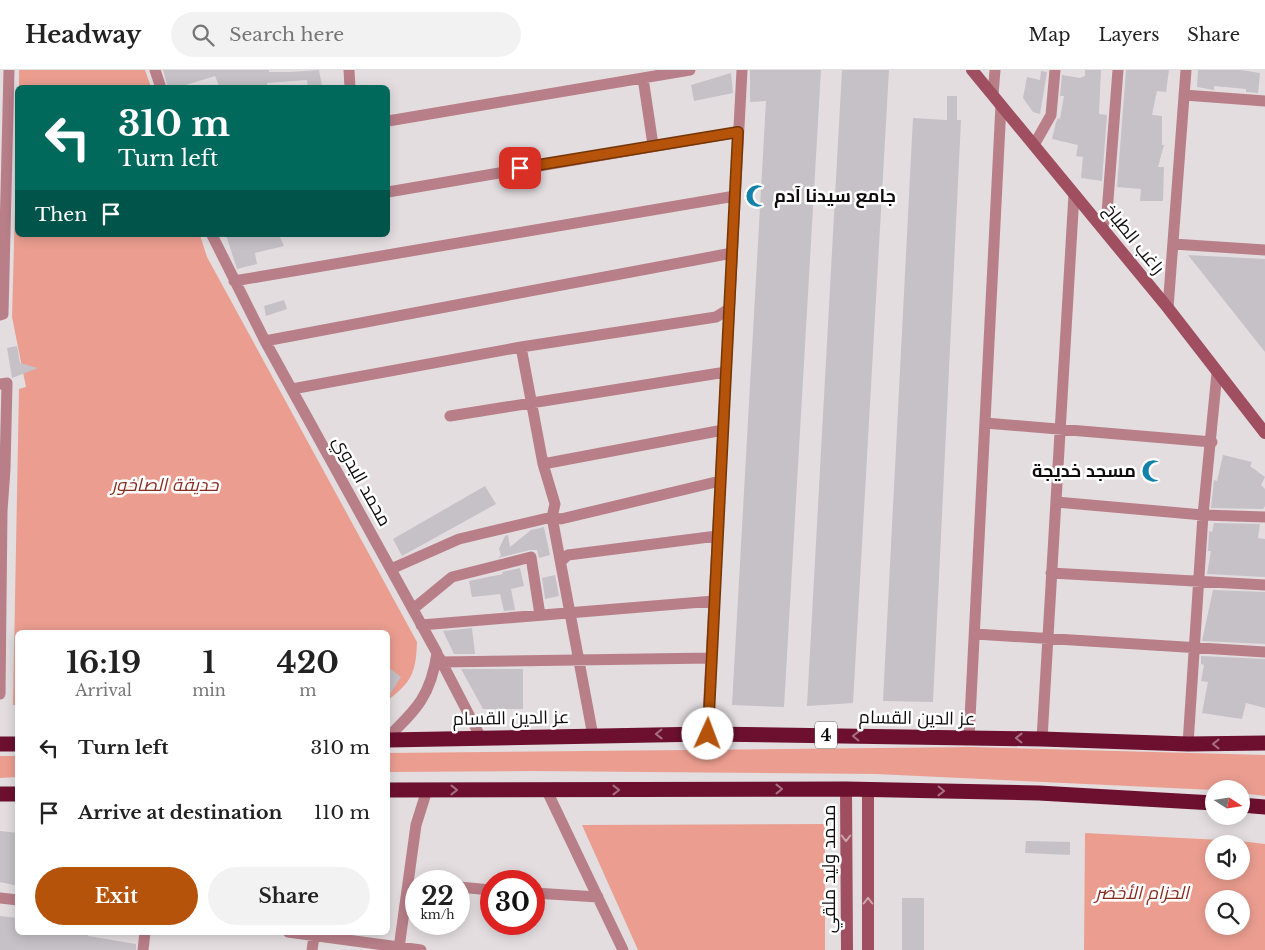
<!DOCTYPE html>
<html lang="en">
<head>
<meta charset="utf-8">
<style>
  body { margin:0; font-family:"Libre Baskerville",Cairo,serif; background:#f2f2f2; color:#222; height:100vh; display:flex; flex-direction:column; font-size:19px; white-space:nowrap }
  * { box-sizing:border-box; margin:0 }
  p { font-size:16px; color:#767676 }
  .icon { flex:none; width:28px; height:28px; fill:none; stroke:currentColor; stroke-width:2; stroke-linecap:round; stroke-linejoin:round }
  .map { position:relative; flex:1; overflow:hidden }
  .sheet { position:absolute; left:15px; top:560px; width:375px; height:305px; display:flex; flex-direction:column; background:#fff; border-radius:8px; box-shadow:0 2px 12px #0003 }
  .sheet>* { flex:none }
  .hud { position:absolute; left:15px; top:15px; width:375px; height:152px; border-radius:8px; box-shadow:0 2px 12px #0003; background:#00695c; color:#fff; overflow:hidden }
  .needle { width:32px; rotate:102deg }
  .controls { position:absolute; left:1205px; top:710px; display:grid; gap:10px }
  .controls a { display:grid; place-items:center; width:45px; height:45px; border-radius:50%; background:#fff; box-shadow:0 2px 12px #0003; font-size:25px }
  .speed { position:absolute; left:405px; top:800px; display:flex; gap:10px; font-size:25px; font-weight:700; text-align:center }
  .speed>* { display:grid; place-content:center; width:65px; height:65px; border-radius:50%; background:#fff; box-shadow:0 2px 12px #0003; line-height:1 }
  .speed small { font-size:12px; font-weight:400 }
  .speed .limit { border:8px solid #d22; background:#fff; color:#111 }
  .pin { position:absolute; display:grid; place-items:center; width:42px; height:42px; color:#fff; margin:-21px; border-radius:10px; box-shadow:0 2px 8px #0006 }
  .me { position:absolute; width:55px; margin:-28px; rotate:2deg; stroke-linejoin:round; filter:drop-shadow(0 0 4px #0008) }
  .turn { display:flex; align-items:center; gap:18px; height:105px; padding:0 20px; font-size:22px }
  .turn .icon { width:65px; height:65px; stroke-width:2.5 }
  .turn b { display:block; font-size:35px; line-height:42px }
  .then { display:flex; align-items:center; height:48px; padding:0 20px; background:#0003; gap:10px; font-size:19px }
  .eta { display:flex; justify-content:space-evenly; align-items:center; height:85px; text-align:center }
  .eta b { font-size:30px; font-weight:700; line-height:35px }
  .cta { display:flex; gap:10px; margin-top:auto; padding:10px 20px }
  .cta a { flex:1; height:58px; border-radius:30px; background:#b45309; color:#fff; font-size:20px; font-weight:700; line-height:58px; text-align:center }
  .cta a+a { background:#f2f2f2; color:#222 }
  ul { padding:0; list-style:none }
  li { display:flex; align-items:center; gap:15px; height:65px; padding:0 20px }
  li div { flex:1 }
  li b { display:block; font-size:19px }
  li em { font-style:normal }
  header { display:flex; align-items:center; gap:30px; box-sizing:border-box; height:70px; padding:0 25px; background:#fff; border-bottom:1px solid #e0e0e0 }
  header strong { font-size:24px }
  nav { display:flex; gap:28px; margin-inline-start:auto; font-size:18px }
  .search { width:350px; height:45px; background:#f2f2f2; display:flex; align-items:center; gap:12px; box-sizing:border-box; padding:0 18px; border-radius:28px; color:#767676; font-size:19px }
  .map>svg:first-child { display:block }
  .green { fill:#eb9e90; fill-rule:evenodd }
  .building { fill:#c5c1c6 }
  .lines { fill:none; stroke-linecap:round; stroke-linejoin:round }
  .street { stroke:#b87f89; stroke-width:11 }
  .secondary { stroke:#9f4f60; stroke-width:12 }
  .highway { stroke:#6d102f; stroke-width:15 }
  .oneway { stroke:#a77082 }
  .oneway2 { stroke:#cfa7b0 }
  .route-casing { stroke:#753606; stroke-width:12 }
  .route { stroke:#b45309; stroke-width:9 }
  .labels { text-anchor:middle; stroke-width:5; stroke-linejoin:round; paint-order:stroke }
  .shield { fill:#fff; stroke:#565556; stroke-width:1 }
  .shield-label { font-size:16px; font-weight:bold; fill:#0e0c0d }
  .poi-label { font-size:18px; font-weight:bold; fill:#0e0c0d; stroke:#fff; text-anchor:start }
  .street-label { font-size:18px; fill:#0e0c0d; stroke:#fff }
  .park-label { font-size:18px; font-style:italic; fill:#882b1f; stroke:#fff }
</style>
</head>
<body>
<header>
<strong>Headway</strong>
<div class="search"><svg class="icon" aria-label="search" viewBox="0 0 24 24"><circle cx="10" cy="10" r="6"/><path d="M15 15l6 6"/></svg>Search here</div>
<nav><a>Map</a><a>Layers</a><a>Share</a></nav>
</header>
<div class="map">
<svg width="1265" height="880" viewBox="0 0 1265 880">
  <rect width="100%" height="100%" fill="#e3dde0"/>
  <path class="green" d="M19,0H145L151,17H19Z
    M17,64L18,165H200L207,187L417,572C416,602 412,612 388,630V562H18L17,635H13L19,319L26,317L12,247Z
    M971,677L1265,685V726L1241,723V719L1214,720L876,704L533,701L388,702V683Z
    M17,686V707L0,708V686Z
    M825,754V880H638L582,755Z
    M1085,763L1240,771L1265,774V880H1084ZM1214,774H1241V801H1214ZM1214,829H1241V856H1214Z"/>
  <path class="building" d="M163,0H269V2H290L319,0L322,16L308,18L307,10L267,13L268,18H220L215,6L176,18H168Z
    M750,0H821L784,637L732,635L766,31L750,32Z
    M842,0H889L853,633L807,636Z
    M1085,0H1101L1099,44L1107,45L1102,111L1081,108L1083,87L1076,86L1078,75L1052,69L1056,52L1058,48L1060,49L1064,26H1060L1062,5L1080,8L1085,6Z
    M1126,0H1169L1166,22L1157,21L1152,45L1162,46V75H1164L1158,97H1164L1163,131H1140L1141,119L1117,117Z
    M1198,0H1241L1260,3L1258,23L1246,22V19L1214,16V20L1197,17Z
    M1041,1L1047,2L1040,44L1033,42L1023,28L1027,7L1040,10Z
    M731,3L733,23L694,31L691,15Z
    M947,26H957V50H961L933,632L883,631L913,48L947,50Z
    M226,165H279L284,176L255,183L257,194L237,199Z
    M1188,185L1265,189V282Z
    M284,230L287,239L266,246L264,236Z
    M17,276L20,293L38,298L12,308L7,278Z
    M1223,385L1252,392L1250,396L1265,407L1261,415L1265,419V436L1263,439L1211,438L1214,410L1217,411Z
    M485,416L496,434L402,486L393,469Z
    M1214,453L1260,454L1258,468L1265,469V507L1207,504L1211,481H1208L1209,461L1212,462Z
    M544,457L550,485L539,488L537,480H530L498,488L501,485L499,479L505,466L508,465L510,477L531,460Z
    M520,498L524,516L511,519L515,540L504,541L500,524L472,527L469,511L503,504L502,502Z
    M555,505L559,526L545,529L542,508Z
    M1213,520L1265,522V574L1202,571Z
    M472,558L475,584H454L443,561Z
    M1201,586L1265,589V638L1246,633L1242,649L1202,643L1208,612L1201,611L1204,595L1201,594Z
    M388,597L401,607L388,627Z
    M461,599H523V639H483Z
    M0,761L18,763V816L0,812Z
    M1026,771L1070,772V785L1025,783Z
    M902,828H924V880H902Z
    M0,846L18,848V862H88V866L136,874V880H0Z"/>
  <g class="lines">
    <path class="street" d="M155,0L161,18
      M349,0L350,18
      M643,8L653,75
      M993,25L995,0
      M1184,25L1265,31
      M388,51L690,0
      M1034,75L1051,45L1055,0
      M388,122L738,62
      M1102,158L1107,143L1118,0
      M212,165L265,271L437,583C431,625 417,639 388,667
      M1173,174L1265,180
      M234,211L735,126
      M1168,238L1186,0
      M0,245L3,244L9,0
      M265,271L732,183
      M521,277L543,394L555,434L552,447L593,666
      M0,314L7,313L5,399
      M292,319L521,277L716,247L729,239
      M450,346L726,302
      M985,353L1212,372
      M543,394L723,360
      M0,399H5L2,441L0,624
      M1056,432L1203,445L1265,447
      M561,491L568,485L717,466
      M391,499L459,469L552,447L561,449L720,411
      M1051,503L1265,515
      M413,539L452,507L531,487L540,545
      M421,555L714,531
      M975,564L1265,582
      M439,587L481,668
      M441,592L711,588
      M707,664L742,0
      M969,668L1001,35
      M1042,669L1074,124
      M1188,674L1203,445L1217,303
      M547,721L623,880
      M459,817L491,820
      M534,823L598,827
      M0,828L18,830
      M288,862L421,880
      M399,878L416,755L427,720
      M143,880L145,862
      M312,880L314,867"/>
    <path class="secondary" d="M972,0L1168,238L1265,363
      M846,719L847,880
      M868,719V880"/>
    <path class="highway" d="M388,670L707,664L1042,669L1188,674L1265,673
      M0,674H18
      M388,720L846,719L1039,723L1214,733
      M0,724H18
      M1241,735L1265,737"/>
  </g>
  <defs><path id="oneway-chevron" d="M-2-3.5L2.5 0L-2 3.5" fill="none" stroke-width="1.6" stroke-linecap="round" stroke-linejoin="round" transform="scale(1.25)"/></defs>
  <g class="oneway">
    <use href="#oneway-chevron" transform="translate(659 664) rotate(179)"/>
    <use href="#oneway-chevron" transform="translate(856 666) rotate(-179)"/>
    <use href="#oneway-chevron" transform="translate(1019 668) rotate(-179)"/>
    <use href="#oneway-chevron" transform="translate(1216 674) rotate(180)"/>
    <use href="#oneway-chevron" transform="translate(779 719)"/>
    <use href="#oneway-chevron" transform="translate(454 720)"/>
    <use href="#oneway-chevron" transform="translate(616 720)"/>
    <use href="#oneway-chevron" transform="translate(941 721) rotate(1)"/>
  </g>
  <g class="oneway2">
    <use href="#oneway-chevron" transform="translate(846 768) rotate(90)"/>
    <use href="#oneway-chevron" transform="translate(868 831) rotate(-90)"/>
  </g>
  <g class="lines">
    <defs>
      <path id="route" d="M520,98L738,62L708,664"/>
    </defs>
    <use href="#route" class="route-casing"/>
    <use href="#route" class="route"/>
  </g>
  <defs>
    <symbol id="mosque-bare" viewBox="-9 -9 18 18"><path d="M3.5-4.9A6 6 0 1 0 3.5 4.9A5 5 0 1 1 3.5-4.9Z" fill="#1381a9" stroke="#fff" stroke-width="2.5" paint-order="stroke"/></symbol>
  </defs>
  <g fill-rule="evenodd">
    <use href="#mosque-bare" x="741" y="110" width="32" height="32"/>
    <use href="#mosque-bare" x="1137" y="385" width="32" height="32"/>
  </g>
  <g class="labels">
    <rect class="shield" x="815" y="651.5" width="22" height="27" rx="4"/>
    <g class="shield-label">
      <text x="826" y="671">4</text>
    </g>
    <g class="poi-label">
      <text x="774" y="132">جامع سيدنا آدم</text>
      <text x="1136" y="407" text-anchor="end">مسجد خديجة</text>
    </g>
    <g class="street-label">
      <text transform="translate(1134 169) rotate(51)" y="6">راغب الطباخ</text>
      <text transform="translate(362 411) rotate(61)" y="6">محمد البدوي</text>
      <text transform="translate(511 648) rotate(-1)" y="6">عز الدين القسام</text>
      <text transform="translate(917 648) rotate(1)" y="6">عز الدين القسام</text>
      <text transform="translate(829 799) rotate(-90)" y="6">محمد وليد ملقي</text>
    </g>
    <g class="park-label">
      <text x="165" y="421">حديقة الصاخور</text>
      <text x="1142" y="829">الحزام الأخضر</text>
    </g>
  </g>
</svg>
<div class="controls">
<a><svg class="needle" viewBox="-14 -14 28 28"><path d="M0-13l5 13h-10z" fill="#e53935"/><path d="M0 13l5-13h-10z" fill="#767676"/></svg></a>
<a><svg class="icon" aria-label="sound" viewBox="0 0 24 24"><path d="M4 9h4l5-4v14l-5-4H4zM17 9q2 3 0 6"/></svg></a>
<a><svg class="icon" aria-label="search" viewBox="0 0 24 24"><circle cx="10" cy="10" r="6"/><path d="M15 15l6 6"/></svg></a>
</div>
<div class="speed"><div>22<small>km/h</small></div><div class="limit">30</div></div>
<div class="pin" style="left:520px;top:98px;background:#d93025"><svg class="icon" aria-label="arrive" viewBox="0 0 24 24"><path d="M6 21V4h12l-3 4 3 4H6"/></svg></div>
<svg class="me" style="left:708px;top:664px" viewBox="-20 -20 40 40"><circle r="19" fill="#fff"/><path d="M0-13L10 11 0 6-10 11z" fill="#b45309"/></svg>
<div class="hud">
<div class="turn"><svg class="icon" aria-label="left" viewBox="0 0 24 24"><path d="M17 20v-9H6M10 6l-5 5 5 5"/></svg><div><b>310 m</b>Turn left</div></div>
<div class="then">Then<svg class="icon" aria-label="arrive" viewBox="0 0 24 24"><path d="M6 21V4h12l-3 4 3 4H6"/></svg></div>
</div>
<section class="sheet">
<div class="eta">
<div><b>16:19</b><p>Arrival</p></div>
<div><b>1</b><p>min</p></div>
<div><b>420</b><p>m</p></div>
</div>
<ul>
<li><svg class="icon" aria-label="left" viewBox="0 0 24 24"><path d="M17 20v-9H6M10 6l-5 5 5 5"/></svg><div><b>Turn left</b></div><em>310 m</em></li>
<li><svg class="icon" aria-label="arrive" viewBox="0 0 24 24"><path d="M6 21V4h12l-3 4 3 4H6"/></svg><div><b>Arrive at destination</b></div><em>110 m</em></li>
</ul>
<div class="cta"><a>Exit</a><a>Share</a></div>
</section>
</div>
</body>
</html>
